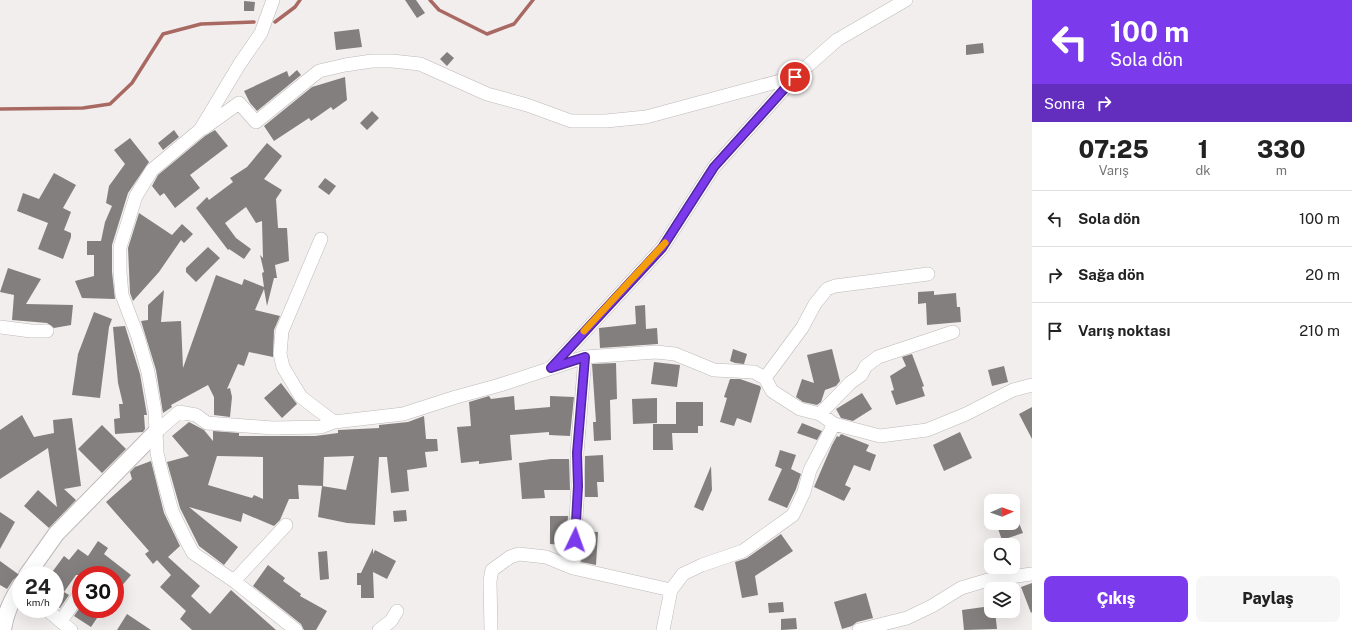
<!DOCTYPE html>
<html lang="tr">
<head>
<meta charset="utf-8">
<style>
  body { margin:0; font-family:"Public Sans",sans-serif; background:#f6f6f6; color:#222; height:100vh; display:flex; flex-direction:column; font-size:15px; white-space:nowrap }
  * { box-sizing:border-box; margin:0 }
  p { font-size:13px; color:#767676 }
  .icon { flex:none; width:22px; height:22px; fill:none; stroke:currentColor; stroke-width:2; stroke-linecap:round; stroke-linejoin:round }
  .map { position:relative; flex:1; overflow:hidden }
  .side { display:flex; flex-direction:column; background:#fff; width:320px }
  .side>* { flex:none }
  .hud { background:#7c3aed; color:#fff; overflow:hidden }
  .needle { width:26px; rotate:88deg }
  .buttons { position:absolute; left:984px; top:494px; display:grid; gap:8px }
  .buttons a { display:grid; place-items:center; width:36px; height:36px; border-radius:8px; background:#fff; box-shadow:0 4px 16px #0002; font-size:20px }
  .speed { position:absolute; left:12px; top:566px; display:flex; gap:8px; font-size:20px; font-weight:700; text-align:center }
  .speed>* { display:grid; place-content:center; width:52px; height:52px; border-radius:50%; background:#fff; box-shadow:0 4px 16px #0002; line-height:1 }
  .speed small { font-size:10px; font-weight:400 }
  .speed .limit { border:6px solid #d22; background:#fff; color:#111 }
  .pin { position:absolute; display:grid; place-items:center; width:34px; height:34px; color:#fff; margin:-17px; border:2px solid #fff; border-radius:50%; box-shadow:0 1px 4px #0007 }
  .me { position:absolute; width:44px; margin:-22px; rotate:3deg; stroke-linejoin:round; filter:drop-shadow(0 0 3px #0008) }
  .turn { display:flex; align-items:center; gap:14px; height:84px; padding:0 12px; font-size:18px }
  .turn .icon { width:52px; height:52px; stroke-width:2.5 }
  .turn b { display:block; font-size:28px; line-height:34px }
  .then { display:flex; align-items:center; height:38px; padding:0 12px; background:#0003; gap:8px; font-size:15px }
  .eta { display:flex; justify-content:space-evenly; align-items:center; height:68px; text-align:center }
  .eta b { font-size:24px; font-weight:800; line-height:28px }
  .primary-button { display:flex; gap:8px; margin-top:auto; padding:8px 12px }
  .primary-button a { flex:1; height:46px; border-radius:8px; background:#7c3aed; color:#fff; font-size:16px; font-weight:800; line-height:46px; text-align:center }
  .primary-button a+a { background:#f6f6f6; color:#222 }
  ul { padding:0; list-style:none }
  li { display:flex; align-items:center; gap:12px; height:56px; padding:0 12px; border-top:1px solid #e0e0e0 }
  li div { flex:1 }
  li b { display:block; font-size:15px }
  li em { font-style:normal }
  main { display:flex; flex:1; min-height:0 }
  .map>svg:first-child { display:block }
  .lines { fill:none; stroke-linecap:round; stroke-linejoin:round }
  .stream { stroke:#a86962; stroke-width:3.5 }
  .building { fill:#837f7e; fill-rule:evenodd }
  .minor-casing { stroke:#beb9b9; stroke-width:14 }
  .tertiary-casing { stroke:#beb9b9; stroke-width:18 }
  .minor { stroke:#fff; stroke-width:13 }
  .tertiary { stroke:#fff; stroke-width:16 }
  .route-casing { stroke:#51269a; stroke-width:10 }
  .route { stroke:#7c3aed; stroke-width:7 }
  .slow { stroke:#f59e0b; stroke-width:7 }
</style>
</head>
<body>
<main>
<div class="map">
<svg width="1032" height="630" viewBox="0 0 1032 630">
  <rect width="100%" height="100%" fill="#f3eeee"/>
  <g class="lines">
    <path class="stream" d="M430,0L439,10L487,34L514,24L533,0
      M275,22L295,7L300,0
      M0,109L83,108L110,104L132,83L163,34L201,24L254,22"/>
  </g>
  <path class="building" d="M405,0H416L425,13L417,18Z
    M244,1L255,2L254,11H244Z
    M359,29L362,47L336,50L334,32Z
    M983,43L984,53L966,55V45Z
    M447,52L454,58L447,66L440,59Z
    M297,70L301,75L257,111L250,103L244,91L287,71L289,77Z
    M345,77L347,100L333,110L331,107L311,121L309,118L274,141L264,126L312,87Z
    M372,111L379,118L367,130L360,123Z
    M174,130L179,137L163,150L158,143Z
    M215,130L228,146L190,175L200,188L175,208L164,193L160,196L152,186L158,175L205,136Z
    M130,138L149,162L128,193L112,245V272L115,299L82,298L75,281L94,276V255H87V241H101L105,222L112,206L106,203L109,186L125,164L114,150Z
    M267,143L282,156L264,179L282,190L276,199L278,228H287L289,261L275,265L277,278H274L267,306L264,289L255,310L280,316L274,330L273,357L249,352L244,366L238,364L227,389L230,388L232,397L230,417L214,415V397L208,385L171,405L172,407L163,413L156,370L141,321L148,320V305L164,290L161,322L181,321L183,368L216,275L242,285L244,279L264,287L262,273L264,272L260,255L263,258L262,221L256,223L246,207L225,223L236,238L251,249L244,259L229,249L228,250L196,208L207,197L209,200L233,182L230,178L247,167Z
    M54,173L76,185L63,208L71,212L64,230L71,233V237L63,259L38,249L48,223L17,211L23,193L39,199Z
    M325,178L336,186L329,195L318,187Z
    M139,213L172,235L182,224L193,234L184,243L181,240L159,272L133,301L130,293L128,248Z
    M208,247L220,258L196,282L186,272V268Z
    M8,268L41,279L26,304L73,305L71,325L54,328L47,323L12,320L14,295L0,292Z
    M934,291V295L956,293L957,307H960L961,322L927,325L926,303L918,304V292Z
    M645,305L646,329L657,328L658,344L600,348L599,328L636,324L635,306Z
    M94,312L112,319L109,327L100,398L72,395L78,354Z
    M125,326L140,374L147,415H144L145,429L143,432L115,434L114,419L120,418L119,404H123L118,383L113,327Z
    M733,349L747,354L744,364L735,363L730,361Z
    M832,349L840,381L836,386L825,390L821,402L817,405L803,402L796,397L802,379L814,383L807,355Z
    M912,354L924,386L922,387L925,396L896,405L891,391L894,390L890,376L906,366L902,357Z
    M654,362L680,365L677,387L651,384Z
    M616,363L617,399L610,400L611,440L594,441L593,422H596L592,364Z
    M1004,366L1008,382L992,386L988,370Z
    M730,379H740L760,386L761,388L751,423L737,418L734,426L720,422L727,398L724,397Z
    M281,383L297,404L282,418L264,398Z
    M862,393L872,409L853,421L841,418L836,409Z
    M489,396L491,399L514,396L515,410L550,407V396L574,397L570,436L549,435V432L510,435L512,460L479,464V461L461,463L457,427L471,426L469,402Z
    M657,398V423L633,424L632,399Z
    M676,402H703V426H698V433H672L673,450H653V424H676Z
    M1032,407V439L1019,414Z
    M22,415L34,437L54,433L53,420L72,418L81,486L64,489L76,500L49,528L24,506L38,490L57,507L48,448L0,479V430Z
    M424,416L426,439H437L438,451L425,452L427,467L407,470L409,491L391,493L387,457H379L375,525L347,523L318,517L322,486L346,490L354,456L324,457L323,486L298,485L299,499H289L280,520L274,526L243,513L241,522L189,507L238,547L224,565L199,546L180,508L167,462L189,456L172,436L189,422L204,430L213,441V431L239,433V436H315L338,433V430L379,428V425L408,422ZM217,456L263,457V499L254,495L252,498L208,485Z
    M802,423L822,431L817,440L797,433Z
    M102,425L126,449L102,473L78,449Z
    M960,432L972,458L944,471L933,445Z
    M841,434L869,445L866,451L876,455L870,471L854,465L845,485L851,488L844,501L814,487L832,445L837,436L839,437Z
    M780,450L796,455L791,469L801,474L796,489L787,508L768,500L782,469L775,466Z
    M603,455L604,482H597L598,497H585V456Z
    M551,459H569L570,490H544L545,498L522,499L519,463Z
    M151,461L164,513L180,546L168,557L200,586L191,596L210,614L231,590L276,630H192L180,619L186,611L160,587L171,575L157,560L153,564L145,554L149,551L106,502L132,479L130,472L135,467Z
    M711,466L712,490L703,511L694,507Z
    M406,510L407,521L394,522L393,511Z
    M0,512L15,522L0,549Z
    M550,516H568L566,545L550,544Z
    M996,523H1019L1023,533L1002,540Z
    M583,531L598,532L596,565L581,562Z
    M781,534L793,551L755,576L758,595L742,598L735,562L747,558Z
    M98,541L108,548L104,554L131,575L115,594V575H76L64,592L69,595L60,608L55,605V575H50L64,556L69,560L78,549L88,556Z
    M373,548V554L375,550L396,561L387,579L373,572L374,598H361V585H357V573H361Z
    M327,551L329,579L320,580L318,552Z
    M0,561L18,574V576L13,580L7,589L0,585Z
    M268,565L285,578L283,581L301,594L300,596L327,611L316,630H304L301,624L253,586Z
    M1032,583V612L1031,613L1021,587Z
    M866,593L873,618L857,622L852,626L842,629L834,602Z
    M783,602L784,612L769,613L768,603Z
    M81,606V609H103L91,627L74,616Z
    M991,606V611H995L997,629L964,630L962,610Z
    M127,614L151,630H117Z
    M796,618L797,629L781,630V619Z"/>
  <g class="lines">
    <defs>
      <path id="minor" d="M273,0L261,33L239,65L200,130L152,170L136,196L120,247V272L122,295L138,337L148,372L155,411L157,453L163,478L172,511L183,534L193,553L234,581L296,630
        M204,128L239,103L256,122L319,71L345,65L372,61H392L420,64L487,94L527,105L571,121H606L646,117L795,77
        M321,239L282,331L280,354L283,367L301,397L334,422
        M0,327L31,331H47
        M551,368L662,248L714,167L795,77L837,40L906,0
        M765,378L802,328L815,304L827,289L835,286L928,274
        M820,414L850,383L861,375L866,366L878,357L953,332
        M155,433L179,412L196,415L207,423L273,428L321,427L334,422L403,414L456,397L500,385L585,357L656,352L675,354L714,370L754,372L765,378L772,391L800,409L820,414L834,424L880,436L927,430L966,414L1013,390L1032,385
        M573,568L578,486L577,453L585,357
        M234,581L286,525
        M46,609L71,630
        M61,621L81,592
        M379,630L391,621L397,611
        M491,630L490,581L492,570L510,557L519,554L546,557L573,568L671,590
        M663,630L671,590L683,574L702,565L743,551L793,515L804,492L810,470L834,424
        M859,630L907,618L932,606L961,588L988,580L1032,574"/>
      <path id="tertiary" d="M27,575L56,534L155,433
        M3,630C5,613 12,599 21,585"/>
    </defs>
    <use href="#minor" class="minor-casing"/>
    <use href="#tertiary" class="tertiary-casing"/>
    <use href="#minor" class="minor"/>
    <use href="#tertiary" class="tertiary"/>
  </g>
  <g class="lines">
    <defs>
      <path id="route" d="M575,540L578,486L577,453L585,357L551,368L662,248L714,167L795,77"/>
    </defs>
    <use href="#route" class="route-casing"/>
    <use href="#route" class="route"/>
    <path class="slow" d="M584,331L665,243"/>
  </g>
</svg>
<div class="buttons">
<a><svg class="needle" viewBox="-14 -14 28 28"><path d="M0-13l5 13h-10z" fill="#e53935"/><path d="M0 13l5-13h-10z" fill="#767676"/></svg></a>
<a><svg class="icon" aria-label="search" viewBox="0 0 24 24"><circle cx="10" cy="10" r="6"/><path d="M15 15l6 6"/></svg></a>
<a><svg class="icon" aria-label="layers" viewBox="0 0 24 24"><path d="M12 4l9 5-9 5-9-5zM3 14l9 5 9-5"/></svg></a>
</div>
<div class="speed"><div>24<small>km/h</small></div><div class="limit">30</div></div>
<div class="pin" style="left:795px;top:77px;background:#d93025"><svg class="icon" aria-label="arrive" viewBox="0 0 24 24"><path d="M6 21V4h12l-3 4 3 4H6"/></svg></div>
<svg class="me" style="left:575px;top:540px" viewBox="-20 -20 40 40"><circle r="19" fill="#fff"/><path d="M0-13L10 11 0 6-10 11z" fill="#7c3aed"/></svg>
</div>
<section class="side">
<div class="hud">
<div class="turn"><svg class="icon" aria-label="left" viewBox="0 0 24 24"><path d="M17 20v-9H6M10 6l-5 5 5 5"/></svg><div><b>100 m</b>Sola dön</div></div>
<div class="then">Sonra<svg class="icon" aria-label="right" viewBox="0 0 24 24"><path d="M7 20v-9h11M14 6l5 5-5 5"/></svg></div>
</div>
<div class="eta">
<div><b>07:25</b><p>Varış</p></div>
<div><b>1</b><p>dk</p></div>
<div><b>330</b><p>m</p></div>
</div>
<ul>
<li><svg class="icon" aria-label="left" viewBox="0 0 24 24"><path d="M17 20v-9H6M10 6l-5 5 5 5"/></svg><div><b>Sola dön</b></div><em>100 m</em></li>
<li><svg class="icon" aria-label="right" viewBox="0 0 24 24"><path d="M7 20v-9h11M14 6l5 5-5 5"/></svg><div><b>Sağa dön</b></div><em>20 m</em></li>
<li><svg class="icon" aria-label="arrive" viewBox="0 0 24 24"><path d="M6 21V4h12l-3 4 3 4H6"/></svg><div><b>Varış noktası</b></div><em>210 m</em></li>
</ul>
<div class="primary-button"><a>Çıkış</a><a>Paylaş</a></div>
</section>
</main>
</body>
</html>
